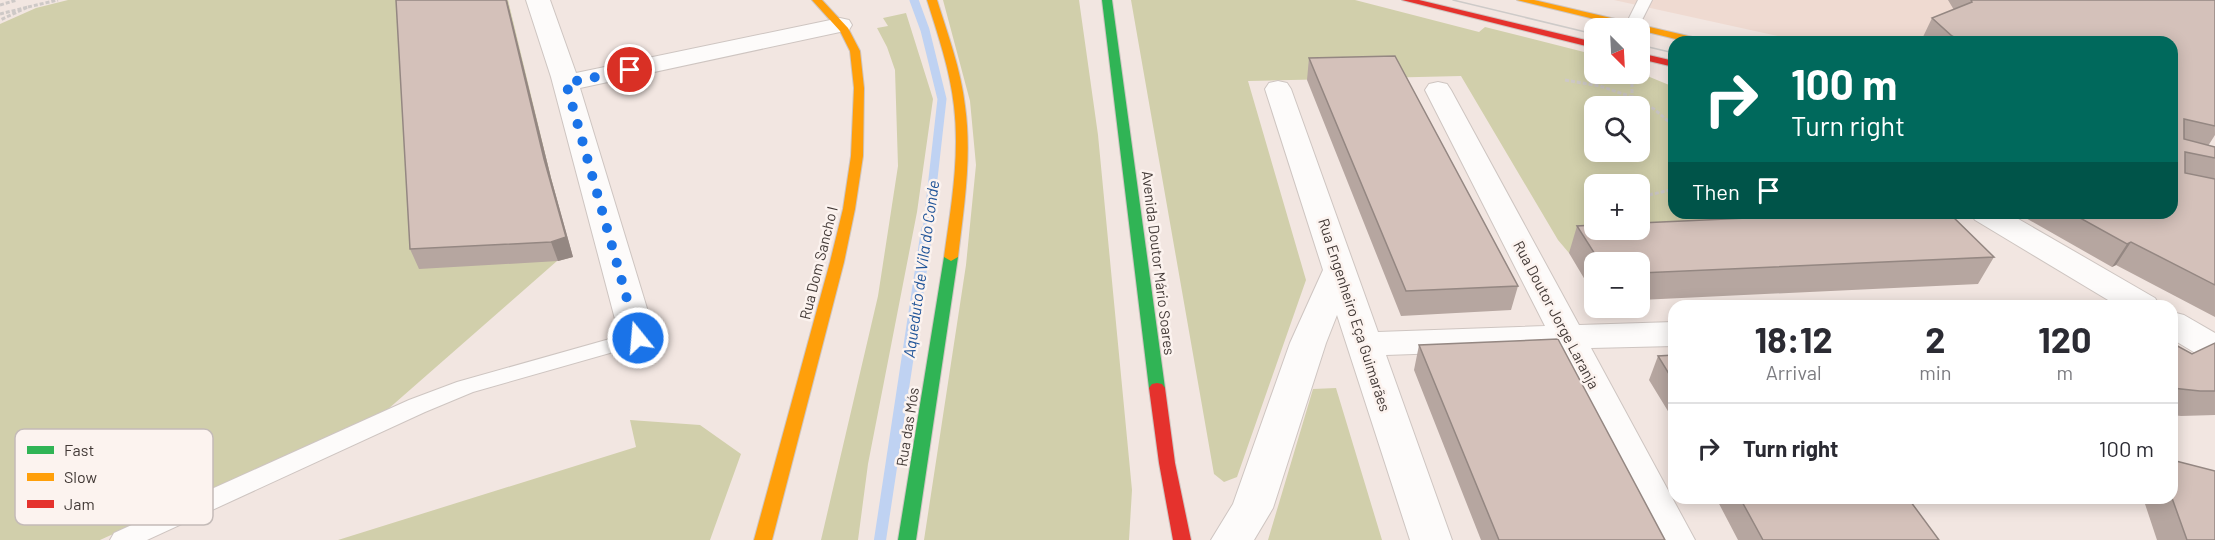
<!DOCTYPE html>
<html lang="en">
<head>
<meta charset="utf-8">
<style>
  body { margin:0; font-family:Barlow,sans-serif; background:#f2f2f3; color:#2b2b33; height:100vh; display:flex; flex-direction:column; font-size:22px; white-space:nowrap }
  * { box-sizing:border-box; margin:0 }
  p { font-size:20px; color:#7c7c81 }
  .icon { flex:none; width:33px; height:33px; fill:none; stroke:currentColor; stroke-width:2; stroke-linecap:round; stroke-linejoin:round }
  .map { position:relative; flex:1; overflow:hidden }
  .panel { position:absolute; left:1668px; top:300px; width:510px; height:204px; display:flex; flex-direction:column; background:#fff; border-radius:18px; box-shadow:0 3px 15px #0003 }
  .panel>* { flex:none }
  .guide { position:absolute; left:1668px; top:36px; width:510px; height:183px; border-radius:18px; box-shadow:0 3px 15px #0003; background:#00695c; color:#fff; overflow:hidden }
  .needle { width:39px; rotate:156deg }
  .tools { position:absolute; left:1584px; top:18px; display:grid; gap:12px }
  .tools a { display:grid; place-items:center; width:66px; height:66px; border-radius:12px; background:#fff; box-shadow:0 3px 15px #0003; font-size:30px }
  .pin { position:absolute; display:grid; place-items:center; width:51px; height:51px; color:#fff; margin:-26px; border:3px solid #fff; border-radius:50%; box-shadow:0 2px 6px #0007 }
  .me { position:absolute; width:66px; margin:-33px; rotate:343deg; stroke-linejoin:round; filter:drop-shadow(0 0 4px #0008) }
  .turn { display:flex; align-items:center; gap:21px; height:126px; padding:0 24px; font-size:27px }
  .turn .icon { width:78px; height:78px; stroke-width:2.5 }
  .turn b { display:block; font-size:42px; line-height:51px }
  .then { display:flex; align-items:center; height:57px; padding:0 24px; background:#0003; gap:12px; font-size:22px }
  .eta { display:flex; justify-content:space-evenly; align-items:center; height:102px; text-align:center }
  .eta b { font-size:36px; font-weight:700; line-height:42px }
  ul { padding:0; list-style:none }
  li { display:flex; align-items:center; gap:18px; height:90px; padding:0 24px; border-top:2px solid #e1e1e2 }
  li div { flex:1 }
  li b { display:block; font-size:22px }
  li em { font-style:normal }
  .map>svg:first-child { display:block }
  .built { fill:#efdad1 }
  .green { fill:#d1cfab; fill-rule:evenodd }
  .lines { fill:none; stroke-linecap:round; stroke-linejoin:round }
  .stream-far1 { stroke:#bfd2f2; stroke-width:9 }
  .stream { stroke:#bfd2f2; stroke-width:12 }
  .lane-casing { stroke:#cec5c1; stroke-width:2 }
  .street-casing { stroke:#cec5c1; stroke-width:2 }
  .fast-casing { stroke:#cec5c1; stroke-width:2 }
  .slow-casing { stroke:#cec5c1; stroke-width:2 }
  .jam-casing { stroke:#cec5c1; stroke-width:2 }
  .path { stroke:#cec9c7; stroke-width:3; stroke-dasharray:4 2; stroke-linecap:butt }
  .lane { fill:#fdfbfa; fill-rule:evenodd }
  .street { fill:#fdfbfa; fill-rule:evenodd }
  .fast { fill:#30b455; fill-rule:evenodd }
  .slow { fill:#ff9f0a; fill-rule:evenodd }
  .jam { fill:#e5322d; fill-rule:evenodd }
  .tram { stroke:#cdcac8; stroke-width:1.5 }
  .wall { fill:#b6a6a0 }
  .shaded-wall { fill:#948782 }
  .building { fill:#d4c1ba; stroke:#948782; stroke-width:1.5 }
  .route { stroke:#1a73e8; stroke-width:10; stroke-dasharray:0 18 }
  .labels { text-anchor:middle; stroke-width:5; stroke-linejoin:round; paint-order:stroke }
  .street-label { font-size:15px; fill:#423936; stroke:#fcf3ef }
  .water-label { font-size:16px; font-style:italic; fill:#215599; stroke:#fcf3ef }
  .key { fill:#fcf3ef; stroke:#c4bbb8; stroke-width:1.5 }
  .key-label { font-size:16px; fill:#423936 }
</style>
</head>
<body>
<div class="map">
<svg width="2215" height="540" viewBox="0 0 2215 540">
  <rect width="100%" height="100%" fill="#f2e6e1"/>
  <path class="built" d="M1614,0H2078L2068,42H1805Z"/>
  <path class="green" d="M68,0H508L551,178L572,257L557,261L387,410L100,540H0V24L36,8Z
    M943,0H1079L1098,135L1132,490L1129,540H924L966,265L976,165L970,101Z
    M1131,0H1355L1479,32L1485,27L1588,53L1594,55V74L1640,73L1674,87V213H1819L1845,241L1569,253L1558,240L1461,76L1248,81L1306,280L1237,477L1224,482L1214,474ZM1594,106H1640V152H1594ZM1594,184H1640V230H1594Z
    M906,13L933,99L917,212L868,464L858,540H821L878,296L898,166L895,70L887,47L877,28L888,26L883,18Z
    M1336,388L1382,540H1268L1313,389Z
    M630,420L700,425L741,454L710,540H338L636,447Z"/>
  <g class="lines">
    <path class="stream-far1" d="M914,0L925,30L942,99L927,232"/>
    <path class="stream" d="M880,540L927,230"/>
    <defs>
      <path id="lane" d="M1638,0H1652L1638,28H1626L1625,26Z
        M638,331L645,333L648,338L645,343L473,392L425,412L147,540H110L114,533L409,400L457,382Z"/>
      <path id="street" d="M526,0H550L576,73L840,18L849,20L852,25L849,30L840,32L580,88L656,338L650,346L638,350L626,346L620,338L551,77Z
        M1278,81L1287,83L1291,89L1378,332L1545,326L1425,90L1429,84L1438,82L1447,84L1451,90L1579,325L1674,322V346L1591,348L1695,540H1653L1556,349L1386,355L1452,540H1410L1337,315L1326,343L1273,508L1254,540H1211L1233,504L1290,343L1323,270L1265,89L1269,83Z
        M1970,213H2008L2155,298L2160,306H2118L1975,220Z
        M2172,312L2184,315L2215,333V361L2202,357L2172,339Z"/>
      <path id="fast" d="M1102,0H1112L1165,388L1162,392H1152L1149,388Z
        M951,253L958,257L916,540H898L944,257Z"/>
      <path id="slow" d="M812,0H822L848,28L860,51L864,88L863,156L855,209L844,262L772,540H754L830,262L843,209L851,156L854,88L850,51L840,31Z
        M927,0H937C948,35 961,70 965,106C972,156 964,207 958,257L951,261L944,257C951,207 960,157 954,106C950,70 938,35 927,0Z
        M1517,0H1534L1701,39L1706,42H1688Z"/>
      <path id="jam" d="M1402,0H1419L1594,42V48Z
        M1640,53L1674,61V67L1640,59Z
        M1157,383L1162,384L1165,388L1175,463L1191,540H1173L1159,463L1149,388L1152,384Z"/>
    </defs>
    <use href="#lane" class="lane-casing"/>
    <use href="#street" class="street-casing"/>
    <use href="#fast" class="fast-casing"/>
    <use href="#slow" class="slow-casing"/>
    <use href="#jam" class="jam-casing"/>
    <path class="path" d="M0,5L17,0
      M28,7L58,0
      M0,14L28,7L0,20
      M1632,77V97L1654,109L1674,126
      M1565,80L1600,86L1632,97
      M1649,195L1674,189
      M1759,213L1768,219"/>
    <use href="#lane" class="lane"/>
    <use href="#street" class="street"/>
    <use href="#fast" class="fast"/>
    <use href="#slow" class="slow"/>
    <use href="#jam" class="jam"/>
    <path class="tram" d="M1453,0L1594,34
      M1640,45L1674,53"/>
  </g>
  <path class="wall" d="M396,0H507L551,178L573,257L558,261L419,269L410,249Z
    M1948,0H2215V135L2208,146L2215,147V317L2116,265L2112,267L2024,217L2026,213H2172V42H1926L1922,39L1932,18L1954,10Z
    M1309,58L1518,286L1511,310L1401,316L1307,80Z
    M1819,213H1949L1994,257L1978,284L1640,300V262H1594V295L1569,253L1577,226L1821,215Z
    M2172,343L2192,354L2215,343V415L2181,416L2172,415Z
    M1419,345L1665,540H1481L1414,370Z
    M1674,355V421L1649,380L1658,356Z
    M1716,498H1908L1939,540H1738Z
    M2143,498H2172L2215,540H2157Z"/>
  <path class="shaded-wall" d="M506,0H507L551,178L573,257L558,261L551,242L544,159Z
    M2131,242L2116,265L2112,267L2127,244Z"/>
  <path class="building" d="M396,0H506L544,159L566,237L551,242L410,249Z
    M1971,0H2215V126L2184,119V139L2215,147V158L2185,152V173L2215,179V285L2131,242L2127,244L2071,213H2172V42H1964L1952,36L1932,18L1972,2Z
    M1395,56L1518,286L1406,291L1309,58Z
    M1857,213H1949L1994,257L1640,273V262H1600L1577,226L1594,225V230H1640V223Z
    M1558,339L1665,540H1499L1419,345Z
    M2172,343L2192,354L2215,343V391H2200L2172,388Z
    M1674,355V382L1658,356Z
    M2172,460L2215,471V540H2187L2172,498Z
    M1740,498H1908L1939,540H1763Z"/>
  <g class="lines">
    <path class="route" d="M630,70L566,83L638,338"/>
  </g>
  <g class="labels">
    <g class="street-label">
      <text transform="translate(819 263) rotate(-76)" y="5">Rua Dom Sancho I</text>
      <text transform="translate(1158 263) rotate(83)" y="5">Avenida Doutor Mário Soares</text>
      <text transform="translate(1354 315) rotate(72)" y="5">Rua Engenheiro Eça Guimarães</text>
      <text transform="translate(1556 315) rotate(62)" y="5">Rua Doutor Jorge Laranja</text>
      <text transform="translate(908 427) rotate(-81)" y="5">Rua das Mós</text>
    </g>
    <g class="water-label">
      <text transform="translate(921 269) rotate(-82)" y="6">Aqueduto de Vila do Conde</text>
    </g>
  </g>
  <rect x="15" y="429" width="198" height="96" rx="9" class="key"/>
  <rect x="27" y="446" width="27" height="8" fill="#30b455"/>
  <rect x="27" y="473" width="27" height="8" fill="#ff9f0a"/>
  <rect x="27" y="500" width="27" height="8" fill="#e5322d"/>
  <g class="key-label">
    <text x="64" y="456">Fast</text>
    <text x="64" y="483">Slow</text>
    <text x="64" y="510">Jam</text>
  </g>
</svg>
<div class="tools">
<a><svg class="needle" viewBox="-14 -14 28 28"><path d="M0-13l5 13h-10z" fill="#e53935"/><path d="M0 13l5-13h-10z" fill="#7c7c81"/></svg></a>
<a><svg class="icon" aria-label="search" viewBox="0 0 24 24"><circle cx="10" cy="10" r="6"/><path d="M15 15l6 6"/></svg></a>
<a>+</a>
<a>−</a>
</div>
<div class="pin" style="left:630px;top:70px;background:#d93025"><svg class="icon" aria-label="arrive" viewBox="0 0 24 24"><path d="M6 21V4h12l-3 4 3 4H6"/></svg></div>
<svg class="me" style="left:638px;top:338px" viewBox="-20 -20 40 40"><circle r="17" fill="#1a73e8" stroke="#fff" stroke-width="3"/><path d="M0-11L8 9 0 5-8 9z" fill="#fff"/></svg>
<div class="guide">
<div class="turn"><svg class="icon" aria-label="right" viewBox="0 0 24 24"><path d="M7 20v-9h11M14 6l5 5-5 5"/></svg><div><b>100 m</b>Turn right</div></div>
<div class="then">Then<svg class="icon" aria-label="arrive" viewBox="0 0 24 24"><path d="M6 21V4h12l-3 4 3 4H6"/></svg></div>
</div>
<section class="panel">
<div class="eta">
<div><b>18:12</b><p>Arrival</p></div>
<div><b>2</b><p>min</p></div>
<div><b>120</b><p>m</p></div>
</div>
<ul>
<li><svg class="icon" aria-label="right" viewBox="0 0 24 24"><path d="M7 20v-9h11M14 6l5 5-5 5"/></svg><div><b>Turn right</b></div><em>100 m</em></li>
</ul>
</section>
</div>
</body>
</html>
